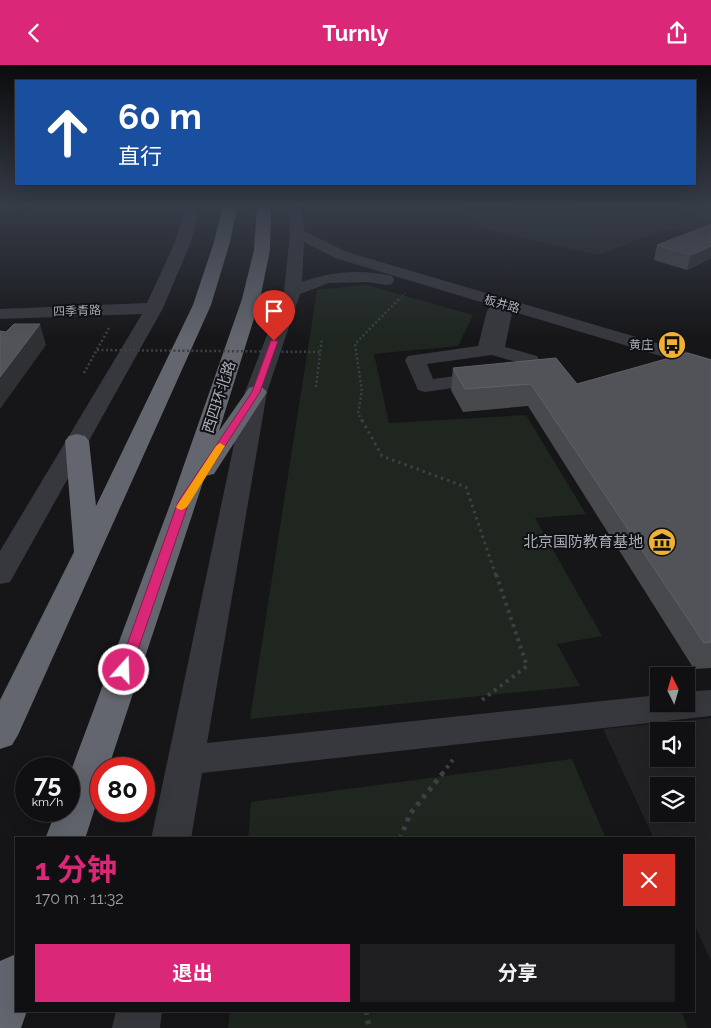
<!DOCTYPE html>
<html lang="zh">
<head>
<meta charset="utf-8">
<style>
  body { margin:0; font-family:Raleway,"Noto Sans SC",sans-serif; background:#1e1e20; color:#f1f3f6; height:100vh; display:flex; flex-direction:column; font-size:19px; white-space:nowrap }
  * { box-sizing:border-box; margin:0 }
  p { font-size:16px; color:#9c9d9f }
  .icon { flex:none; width:28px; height:28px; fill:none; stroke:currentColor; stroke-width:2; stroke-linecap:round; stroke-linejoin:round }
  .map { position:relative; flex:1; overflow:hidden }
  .sheet { position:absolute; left:15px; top:772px; width:680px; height:175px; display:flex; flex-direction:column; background:#101012; border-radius:0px; box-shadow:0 5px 20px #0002,0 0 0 1px #303032 }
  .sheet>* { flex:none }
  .guide { position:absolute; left:15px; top:15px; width:681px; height:105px; border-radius:0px; box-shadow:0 5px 20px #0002,0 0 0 1px #303032; background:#1a4fa0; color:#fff; overflow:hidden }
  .needle { width:32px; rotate:355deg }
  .tools { position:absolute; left:650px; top:602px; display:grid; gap:10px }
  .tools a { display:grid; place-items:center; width:45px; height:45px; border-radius:0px; background:#101012; box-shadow:0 5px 20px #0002,0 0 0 1px #303032; font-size:25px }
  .speed { position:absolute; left:15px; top:692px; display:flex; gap:10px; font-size:25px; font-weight:700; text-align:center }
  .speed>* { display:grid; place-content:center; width:65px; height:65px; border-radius:50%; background:#101012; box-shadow:0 5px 20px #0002,0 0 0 1px #303032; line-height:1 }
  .speed small { font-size:12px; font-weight:400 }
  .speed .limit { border:8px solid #d22; background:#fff; color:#111 }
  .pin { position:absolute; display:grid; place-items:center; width:42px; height:42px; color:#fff; margin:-51px -21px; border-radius:50% 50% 50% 0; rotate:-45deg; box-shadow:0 0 5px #0007 }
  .pin .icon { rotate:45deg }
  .me { position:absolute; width:55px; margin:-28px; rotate:20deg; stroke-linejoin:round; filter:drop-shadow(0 0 4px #0008) }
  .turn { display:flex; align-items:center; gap:18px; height:105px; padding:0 20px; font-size:22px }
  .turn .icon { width:65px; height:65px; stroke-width:2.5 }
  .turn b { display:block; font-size:35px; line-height:42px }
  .round { display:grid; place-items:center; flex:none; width:52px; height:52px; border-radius:0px; background:#1e1e20 }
  .overview { display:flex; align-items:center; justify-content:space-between; height:85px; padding:0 20px }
  h1 { font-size:30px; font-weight:700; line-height:38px; color:#db2777 }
  .cta { display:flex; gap:10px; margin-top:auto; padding:10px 20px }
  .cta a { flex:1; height:58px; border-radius:0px; background:#db2777; color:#fff; font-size:20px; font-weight:700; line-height:58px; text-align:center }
  .cta a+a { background:#1e1e20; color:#f1f3f6 }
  header { display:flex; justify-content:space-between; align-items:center; height:65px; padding:0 20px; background:#db2777; color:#fff; font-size:22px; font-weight:700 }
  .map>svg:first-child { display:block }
  .built { fill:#222225; fill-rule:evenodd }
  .green { fill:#1e261f }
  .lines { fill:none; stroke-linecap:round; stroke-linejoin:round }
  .path-far4 { stroke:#3d3f44; stroke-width:2; stroke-dasharray:1 2; stroke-linecap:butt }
  .path-far3 { stroke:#3d3f44; stroke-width:2.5; stroke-dasharray:2 2.5; stroke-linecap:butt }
  .path-far2 { stroke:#3d3f44; stroke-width:3; stroke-dasharray:2.5 4; stroke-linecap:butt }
  .path-far1 { stroke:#3d3f44; stroke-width:4; stroke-dasharray:3 4.5; stroke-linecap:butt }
  .path { stroke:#3d3f44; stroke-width:5; stroke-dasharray:4 5.5; stroke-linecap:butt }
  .minor { fill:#37383d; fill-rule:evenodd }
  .highway { fill:#63666e; fill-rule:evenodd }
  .path-bridge { stroke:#3d3f44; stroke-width:2.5; stroke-dasharray:2 2.5; stroke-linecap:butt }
  .wall { fill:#47494d }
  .shaded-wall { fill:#2f3033 }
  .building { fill:#525359; stroke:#5f6168 }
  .route { fill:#db2777; stroke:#8e194d }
  .slow { fill:#f59e0b }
  .labels { text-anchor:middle; stroke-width:4; stroke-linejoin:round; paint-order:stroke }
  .far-street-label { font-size:12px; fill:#a8adb8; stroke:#111113 }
  .far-poi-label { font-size:12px; fill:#a8adb8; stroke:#111113; text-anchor:end }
  .street-label { font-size:15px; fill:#a8adb8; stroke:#111113 }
  .poi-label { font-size:15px; fill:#a8adb8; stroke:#111113; text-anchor:end }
</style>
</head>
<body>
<header><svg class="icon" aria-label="back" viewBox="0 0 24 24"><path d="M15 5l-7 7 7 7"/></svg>Turnly<svg class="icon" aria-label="share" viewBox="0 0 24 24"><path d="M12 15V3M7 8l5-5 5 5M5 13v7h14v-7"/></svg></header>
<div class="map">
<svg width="711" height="963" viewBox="0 0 711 963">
  <rect width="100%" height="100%" fill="#161618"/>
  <path class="built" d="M461,141H685L711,156V163L661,166L598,190L483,164Z
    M711,653V896L694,859V774H654L603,664ZM659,666H686V694H659ZM659,721H686V749H659Z"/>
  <path class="green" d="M508,141H574L593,157L587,162L569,164H547L527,160Z
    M366,220L473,250L458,281L374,289L389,358L526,350L586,449L535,453L602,571L557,579L580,621L250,654L317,225Z
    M572,694L606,774H248L251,737Z
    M230,946H681L688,963H228Z"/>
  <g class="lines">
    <path class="path-far4" d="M398,235L406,227"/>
    <path class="path-far3" d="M84,308L109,263
      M316,322L322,273
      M362,356L358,348L362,326L355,279L399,234"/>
    <path class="path-far2" d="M362,355L382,391L466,422L496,511"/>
    <path class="path-far1" d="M482,635L527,601L496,509
      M442,709L455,692"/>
    <path class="path" d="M400,774L410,749L443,708
      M366,946L369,963"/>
    <path class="minor" d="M186,141H200L191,177L163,243L14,510L10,517L0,519V486L142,249L0,254V244L147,238L175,177Z
      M287,141H301L304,166L347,187L711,294V306L511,246L512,248L505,282L537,291C541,297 541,305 537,311L425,327L418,325L405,295L408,291L478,281L487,246L490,242L494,241L335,193L304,177L302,217C331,206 362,204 392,211L394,215L392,219L386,220L369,217L329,218L300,229L267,327L207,678L659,630V639H686V627L711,625V651L202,708L191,774H151L245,327L284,226L290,168ZM492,290L520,298V302L433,314L427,299Z
      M685,141H701L711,146V156Z
      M116,946H162L160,963H112Z"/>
    <path class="highway" d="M223,141H237L230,177L211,240L18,670L12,680L0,684V635L74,487L65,376L69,371L77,369L85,371L89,376L96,441L193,240L214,177Z
      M257,141H271L270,185L260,234L219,366L249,323L256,321L263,323L267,327L214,409L205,411L108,704H101V724L85,774H45L56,746H69V711L171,437L242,234L254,185Z
      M16,889V946H27L21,963H0V896Z"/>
    <path class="path-bridge" d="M97,285L320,287"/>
  </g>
  <path class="wall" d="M711,159V193L687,205L654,195L657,180Z
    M711,295V603L694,604L528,341L463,347L451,325L453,303L577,319Z"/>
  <path class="shaded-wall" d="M711,181V193L687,205L691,190Z
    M40,259L46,280L0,344V312Z"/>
  <path class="building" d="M711,159V181L691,190L657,180Z
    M14,259H40L0,312V266L6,267Z
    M687,288L711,295V577L704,578L531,319L465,324L453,303L556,293L577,319Z"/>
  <linearGradient id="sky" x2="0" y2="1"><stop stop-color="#0c0c0d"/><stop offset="0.51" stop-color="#363c48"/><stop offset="1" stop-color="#363c48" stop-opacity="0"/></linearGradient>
  <rect width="711" height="275" fill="url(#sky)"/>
  <path class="route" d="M271,275L278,276L260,327L189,437L131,605L129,609H120L118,605L178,437L252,327Z"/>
  <path class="slow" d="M220,378L225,381L187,442L182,445L178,444L176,442L216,381Z"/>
  <defs>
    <symbol id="bus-disc" viewBox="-11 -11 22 22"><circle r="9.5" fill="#f2b134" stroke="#111113"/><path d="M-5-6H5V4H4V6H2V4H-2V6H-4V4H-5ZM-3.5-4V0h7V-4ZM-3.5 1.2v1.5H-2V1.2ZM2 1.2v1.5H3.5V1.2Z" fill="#111"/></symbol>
    <symbol id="museum-disc" viewBox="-11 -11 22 22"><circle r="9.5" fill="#f2b134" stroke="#111113"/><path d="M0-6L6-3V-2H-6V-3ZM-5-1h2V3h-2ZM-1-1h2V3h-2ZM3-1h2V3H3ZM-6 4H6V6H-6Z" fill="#111"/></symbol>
  </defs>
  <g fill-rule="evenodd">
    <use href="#bus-disc" x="656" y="264" width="32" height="32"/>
    <use href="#museum-disc" x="646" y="461" width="32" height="32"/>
  </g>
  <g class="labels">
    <g class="far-street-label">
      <text transform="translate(502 239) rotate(16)" y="4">板井路</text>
      <text transform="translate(77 246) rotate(-2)" y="4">四季青路</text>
    </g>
    <g class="far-poi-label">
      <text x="653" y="284">黄庄</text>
    </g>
    <g class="street-label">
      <text transform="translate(219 332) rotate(-72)" y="5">西四环北路</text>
    </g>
    <g class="poi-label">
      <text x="643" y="482">北京国防教育基地</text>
    </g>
  </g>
</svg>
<div class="tools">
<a><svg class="needle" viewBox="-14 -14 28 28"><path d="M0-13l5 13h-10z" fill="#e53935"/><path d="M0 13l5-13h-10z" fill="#9c9d9f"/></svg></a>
<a><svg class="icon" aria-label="sound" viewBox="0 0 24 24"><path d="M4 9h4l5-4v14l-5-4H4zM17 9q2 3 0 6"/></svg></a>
<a><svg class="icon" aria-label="layers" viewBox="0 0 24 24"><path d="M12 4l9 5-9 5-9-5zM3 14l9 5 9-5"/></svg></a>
</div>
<div class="speed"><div>75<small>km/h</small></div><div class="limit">80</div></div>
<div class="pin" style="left:274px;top:276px;background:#d93025"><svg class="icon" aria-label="arrive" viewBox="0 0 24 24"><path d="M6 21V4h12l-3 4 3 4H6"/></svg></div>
<svg class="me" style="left:124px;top:605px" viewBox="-20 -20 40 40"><circle r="17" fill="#db2777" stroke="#fff" stroke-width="3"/><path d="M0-11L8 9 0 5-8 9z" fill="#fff"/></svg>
<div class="guide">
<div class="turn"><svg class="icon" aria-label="ahead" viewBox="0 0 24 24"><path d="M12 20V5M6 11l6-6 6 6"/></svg><div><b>60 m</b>直行</div></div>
</div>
<section class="sheet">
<div class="overview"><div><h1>1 分钟</h1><p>170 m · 11:32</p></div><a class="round" style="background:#d93025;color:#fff"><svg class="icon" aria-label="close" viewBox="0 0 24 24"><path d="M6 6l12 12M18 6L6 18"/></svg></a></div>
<div class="cta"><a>退出</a><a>分享</a></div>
</section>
</div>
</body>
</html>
